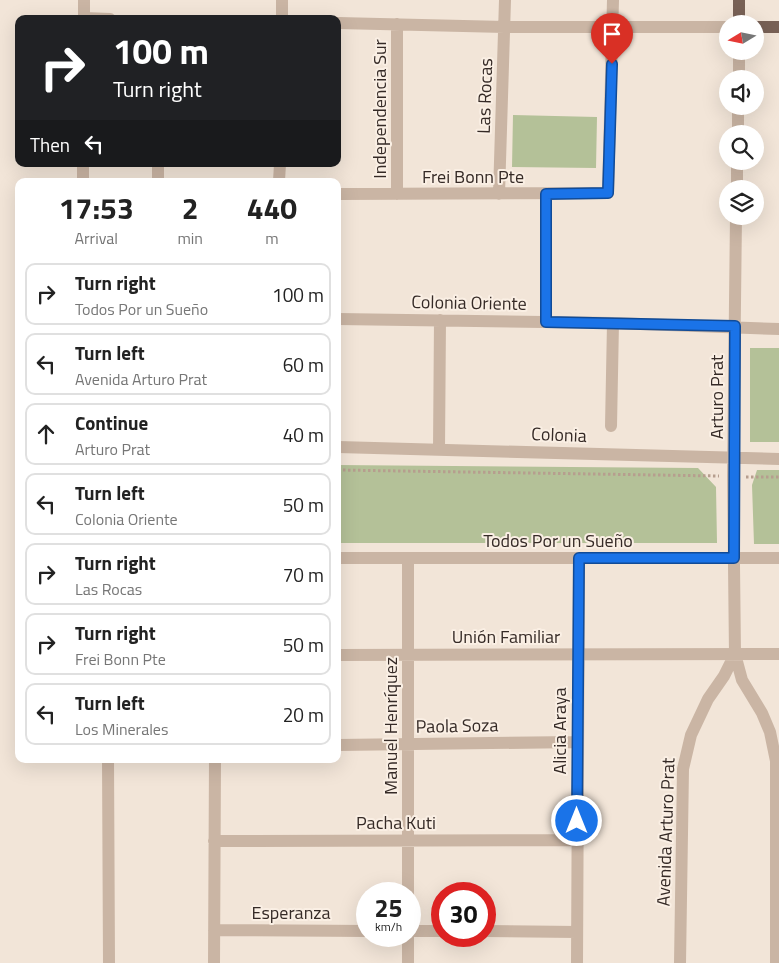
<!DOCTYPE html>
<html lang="en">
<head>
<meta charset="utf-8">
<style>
  body { margin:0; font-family:"Titillium Web",sans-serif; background:#f2f2f2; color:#222; height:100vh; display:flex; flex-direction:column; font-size:19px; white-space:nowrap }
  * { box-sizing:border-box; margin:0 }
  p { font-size:16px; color:#767676 }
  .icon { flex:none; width:28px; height:28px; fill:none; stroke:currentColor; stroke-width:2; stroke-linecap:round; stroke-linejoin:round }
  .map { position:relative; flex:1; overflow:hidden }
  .drawer { position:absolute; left:15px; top:178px; width:326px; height:585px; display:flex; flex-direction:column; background:#fff; border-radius:10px; box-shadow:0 5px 20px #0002 }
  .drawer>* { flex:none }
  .hud { position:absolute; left:15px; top:15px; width:326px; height:152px; border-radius:10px; box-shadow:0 5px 20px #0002; background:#202124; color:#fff; overflow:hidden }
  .needle { width:32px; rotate:260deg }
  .fabs { position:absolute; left:719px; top:15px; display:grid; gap:10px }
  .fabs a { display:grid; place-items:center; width:45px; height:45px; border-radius:50%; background:#fff; box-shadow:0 5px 20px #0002; font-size:25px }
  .speed { position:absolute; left:356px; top:882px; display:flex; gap:10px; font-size:25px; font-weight:700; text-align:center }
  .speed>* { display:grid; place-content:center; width:65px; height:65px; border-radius:50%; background:#fff; box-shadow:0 5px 20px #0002; line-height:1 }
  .speed small { font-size:12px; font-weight:400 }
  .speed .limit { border:8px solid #d22; background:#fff; color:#111 }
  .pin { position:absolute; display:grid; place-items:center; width:42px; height:42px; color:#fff; margin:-51px -21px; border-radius:50% 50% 50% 0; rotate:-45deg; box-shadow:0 0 5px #0007 }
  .pin .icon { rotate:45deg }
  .me { position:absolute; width:55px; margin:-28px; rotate:0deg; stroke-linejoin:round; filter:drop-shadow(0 0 4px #0008) }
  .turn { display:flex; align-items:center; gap:18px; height:105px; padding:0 15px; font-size:22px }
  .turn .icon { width:65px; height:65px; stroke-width:2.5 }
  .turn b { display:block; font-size:35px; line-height:42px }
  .then { display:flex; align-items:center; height:48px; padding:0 15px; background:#0003; gap:10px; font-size:19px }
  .eta { display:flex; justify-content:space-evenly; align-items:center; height:85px; text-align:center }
  .eta b { font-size:30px; font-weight:700; line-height:35px }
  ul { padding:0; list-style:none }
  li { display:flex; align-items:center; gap:15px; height:62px; margin:0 10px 8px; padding:0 5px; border:2px solid #e0e0e0; border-radius:10px }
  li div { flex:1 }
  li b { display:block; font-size:19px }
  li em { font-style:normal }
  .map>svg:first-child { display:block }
  .green { fill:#b4c198 }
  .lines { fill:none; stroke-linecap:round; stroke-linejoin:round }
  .path { stroke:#b69e8e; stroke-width:3; stroke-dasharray:2.5 2.5; stroke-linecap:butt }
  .minor { stroke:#cab5a4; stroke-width:12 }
  .major { stroke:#786156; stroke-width:12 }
  .route-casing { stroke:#114b97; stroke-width:12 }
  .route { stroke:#1a73e8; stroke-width:9 }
  .labels { text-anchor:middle; stroke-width:4; stroke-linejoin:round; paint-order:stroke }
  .street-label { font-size:18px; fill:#352a26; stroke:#faefe4 }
</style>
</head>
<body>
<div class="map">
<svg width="779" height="963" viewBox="0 0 779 963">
  <rect width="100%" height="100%" fill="#f2e5d8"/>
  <path class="green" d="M513,115L597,117L596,168L512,167Z
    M750,348H779V442H750Z
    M338,465L698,468L716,487L717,543H338Z
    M757,470H779V544H754L752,485Z"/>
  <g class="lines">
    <path class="path" d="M338,470L719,476
      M746,477H779"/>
    <path class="minor" d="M84,0V19
      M84,18L110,19
      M282,19V0
      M338,23L505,27H728
      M739,79V51
      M738,134V106
      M158,164V181
      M83,181V164
      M279,181L280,164
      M737,189V161
      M338,194L608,193L613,0
      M397,194V24
      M499,194L505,0
      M736,216L733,476L735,654L742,680L762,713L770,732L776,761V963
      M338,319L613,323L779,329
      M546,322V194
      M611,426L613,323
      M338,447L779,459
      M439,449L440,320
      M338,558H779
      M338,655L779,654
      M338,745L578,742
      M108,759L109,963
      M214,841L577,840
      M408,894V558
      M214,930L368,931
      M410,931H442
      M485,931L577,932
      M408,936V963
      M214,963L215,759
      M577,963L579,558
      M680,963L683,769L691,735L708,699L724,676L735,654"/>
    <path class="major" d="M739,24V0
      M755,27H779"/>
  </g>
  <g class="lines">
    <defs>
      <path id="route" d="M577,821L579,558H734L735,326L546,322V194L608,193L612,64"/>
    </defs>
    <use href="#route" class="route-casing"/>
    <use href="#route" class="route"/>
  </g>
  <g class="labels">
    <g class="street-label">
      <text transform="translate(485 96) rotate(-88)" y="6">Las Rocas</text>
      <text transform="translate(380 109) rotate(-90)" y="6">Independencia Sur</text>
      <text x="473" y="183">Frei Bonn Pte</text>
      <text transform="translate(469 303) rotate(1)" y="6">Colonia Oriente</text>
      <text transform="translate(717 397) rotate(-90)" y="6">Arturo Prat</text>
      <text transform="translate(559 435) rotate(2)" y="6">Colonia</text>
      <text x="558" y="547">Todos Por un Sueño</text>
      <text x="506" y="643">Unión Familiar</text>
      <text transform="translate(391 726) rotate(-90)" y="6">Manuel Henríquez</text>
      <text transform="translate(457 726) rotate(-1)" y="6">Paola Soza</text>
      <text transform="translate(560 731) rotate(-90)" y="6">Alicia Araya</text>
      <text x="396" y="829">Pacha Kuti</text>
      <text transform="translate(666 832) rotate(-88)" y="6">Avenida Arturo Prat</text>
      <text x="291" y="919">Esperanza</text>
    </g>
  </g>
</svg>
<div class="fabs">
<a><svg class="needle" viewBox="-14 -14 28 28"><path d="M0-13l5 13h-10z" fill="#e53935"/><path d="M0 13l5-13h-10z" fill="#767676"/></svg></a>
<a><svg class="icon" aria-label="sound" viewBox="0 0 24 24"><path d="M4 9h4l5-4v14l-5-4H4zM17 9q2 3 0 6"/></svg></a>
<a><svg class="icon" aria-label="search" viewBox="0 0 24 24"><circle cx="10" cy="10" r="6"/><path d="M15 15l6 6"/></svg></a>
<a><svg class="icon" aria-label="layers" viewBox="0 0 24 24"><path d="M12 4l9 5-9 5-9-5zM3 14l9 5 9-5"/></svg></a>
</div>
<div class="speed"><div>25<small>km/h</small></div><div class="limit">30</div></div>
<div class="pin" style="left:612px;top:64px;background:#d93025"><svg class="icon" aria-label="arrive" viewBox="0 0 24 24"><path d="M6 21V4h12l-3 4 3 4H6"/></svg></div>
<svg class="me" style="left:577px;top:821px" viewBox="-20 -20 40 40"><circle r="17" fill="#1a73e8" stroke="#fff" stroke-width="3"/><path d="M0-11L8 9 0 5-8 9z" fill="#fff"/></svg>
<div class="hud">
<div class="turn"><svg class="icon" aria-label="right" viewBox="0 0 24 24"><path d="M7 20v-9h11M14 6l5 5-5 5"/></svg><div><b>100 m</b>Turn right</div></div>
<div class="then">Then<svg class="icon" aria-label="left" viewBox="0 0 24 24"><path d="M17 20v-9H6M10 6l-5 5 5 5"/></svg></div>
</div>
<section class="drawer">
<div class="eta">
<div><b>17:53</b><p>Arrival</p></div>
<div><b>2</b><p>min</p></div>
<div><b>440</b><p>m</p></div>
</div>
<ul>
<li><svg class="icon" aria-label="right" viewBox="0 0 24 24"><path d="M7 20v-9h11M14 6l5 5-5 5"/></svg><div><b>Turn right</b><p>Todos Por un Sueño</p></div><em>100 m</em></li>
<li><svg class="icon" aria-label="left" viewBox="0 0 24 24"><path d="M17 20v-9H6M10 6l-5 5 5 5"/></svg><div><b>Turn left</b><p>Avenida Arturo Prat</p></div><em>60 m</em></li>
<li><svg class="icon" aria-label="ahead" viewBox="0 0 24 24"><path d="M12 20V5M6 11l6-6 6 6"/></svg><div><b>Continue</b><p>Arturo Prat</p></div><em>40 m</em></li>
<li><svg class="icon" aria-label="left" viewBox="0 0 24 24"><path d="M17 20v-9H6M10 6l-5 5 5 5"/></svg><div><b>Turn left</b><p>Colonia Oriente</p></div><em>50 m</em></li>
<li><svg class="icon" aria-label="right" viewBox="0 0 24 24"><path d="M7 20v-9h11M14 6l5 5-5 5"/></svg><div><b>Turn right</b><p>Las Rocas</p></div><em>70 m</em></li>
<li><svg class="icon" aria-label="right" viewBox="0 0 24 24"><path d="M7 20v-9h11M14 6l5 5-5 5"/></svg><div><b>Turn right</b><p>Frei Bonn Pte</p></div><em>50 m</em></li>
<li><svg class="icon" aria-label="left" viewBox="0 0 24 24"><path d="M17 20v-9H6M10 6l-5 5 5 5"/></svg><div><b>Turn left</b><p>Los Minerales</p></div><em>20 m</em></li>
</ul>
</section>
</div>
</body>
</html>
